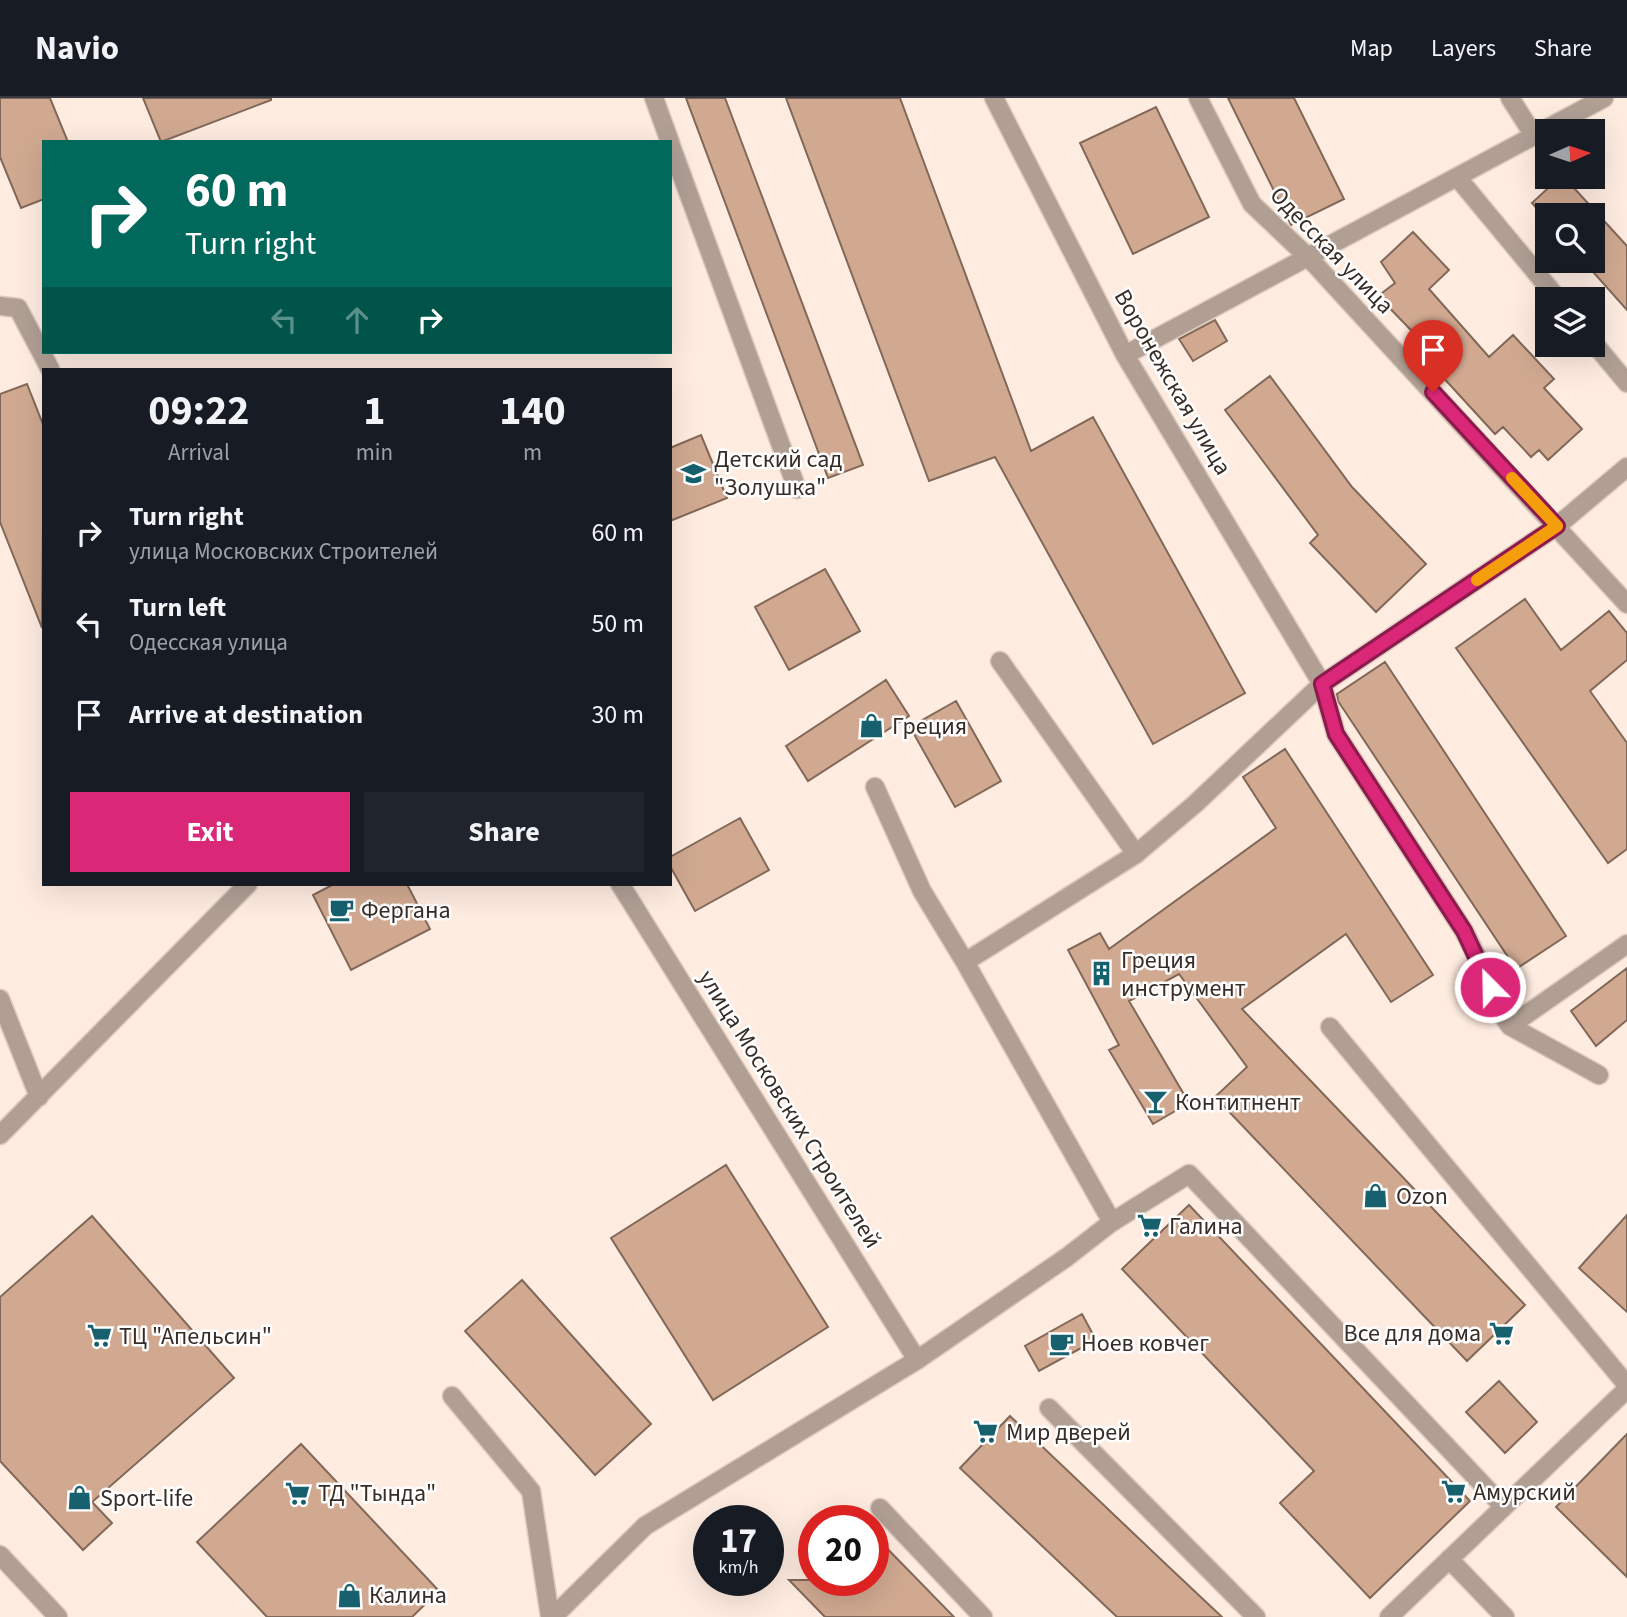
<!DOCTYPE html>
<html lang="en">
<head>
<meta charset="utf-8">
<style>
  body { margin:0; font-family:"Source Sans 3",sans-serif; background:#20242c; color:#f1f3f6; height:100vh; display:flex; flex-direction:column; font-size:26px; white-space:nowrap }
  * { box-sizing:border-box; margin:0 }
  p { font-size:23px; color:#9ea1a6 }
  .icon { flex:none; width:38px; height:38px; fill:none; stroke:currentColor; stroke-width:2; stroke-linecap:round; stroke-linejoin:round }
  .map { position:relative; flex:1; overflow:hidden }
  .drawer { position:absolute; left:42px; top:270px; width:630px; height:518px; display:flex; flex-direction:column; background:#171b24; border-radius:0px; box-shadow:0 7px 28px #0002 }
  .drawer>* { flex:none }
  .hud { position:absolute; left:42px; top:42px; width:630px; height:214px; border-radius:0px; box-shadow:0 7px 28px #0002; background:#00695c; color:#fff; overflow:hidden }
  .needle { width:46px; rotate:87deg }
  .controls { position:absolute; left:1535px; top:21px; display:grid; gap:14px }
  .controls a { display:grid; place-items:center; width:70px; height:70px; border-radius:0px; background:#171b24; box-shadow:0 7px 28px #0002; font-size:35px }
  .speed { position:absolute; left:693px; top:1407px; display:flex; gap:14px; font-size:35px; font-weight:700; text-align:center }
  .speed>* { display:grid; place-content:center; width:91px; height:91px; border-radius:50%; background:#171b24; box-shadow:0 7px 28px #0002; line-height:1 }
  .speed small { font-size:18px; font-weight:400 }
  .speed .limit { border:10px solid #d22; background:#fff; color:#111 }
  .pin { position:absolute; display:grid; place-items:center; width:60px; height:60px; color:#fff; margin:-72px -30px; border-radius:50% 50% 50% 0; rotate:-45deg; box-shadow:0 0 7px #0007 }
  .pin .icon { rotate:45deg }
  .me { position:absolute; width:77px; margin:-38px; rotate:337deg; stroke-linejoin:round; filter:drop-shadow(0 0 5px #0008) }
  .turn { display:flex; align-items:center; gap:24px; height:147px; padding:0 28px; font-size:32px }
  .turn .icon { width:91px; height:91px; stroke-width:2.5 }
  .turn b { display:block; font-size:49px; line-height:60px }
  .lanes { display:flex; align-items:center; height:66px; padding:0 28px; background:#0003; justify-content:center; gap:35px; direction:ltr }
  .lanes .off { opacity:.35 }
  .eta { display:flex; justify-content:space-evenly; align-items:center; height:119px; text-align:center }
  .eta b { font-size:42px; font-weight:700; line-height:49px }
  .cta { display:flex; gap:14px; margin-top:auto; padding:14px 28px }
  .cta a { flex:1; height:80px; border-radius:0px; background:#db2777; color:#fff; font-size:28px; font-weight:700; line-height:80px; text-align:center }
  .cta a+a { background:#20242c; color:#f1f3f6 }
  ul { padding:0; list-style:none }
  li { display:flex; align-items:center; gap:21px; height:91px; padding:0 28px }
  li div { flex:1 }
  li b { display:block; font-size:26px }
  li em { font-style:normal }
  header { display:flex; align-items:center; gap:42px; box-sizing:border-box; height:98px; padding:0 35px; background:#171b24; border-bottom:2px solid #363941 }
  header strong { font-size:33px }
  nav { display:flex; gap:38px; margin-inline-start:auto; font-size:24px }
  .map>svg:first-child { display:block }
  .building { fill:#d1a991; stroke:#826858; stroke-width:2 }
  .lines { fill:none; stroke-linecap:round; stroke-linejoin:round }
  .service-casing { stroke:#dbcabf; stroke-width:21 }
  .minor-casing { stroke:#dbcabf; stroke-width:21 }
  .service { stroke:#b19f94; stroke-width:18 }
  .minor { stroke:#b19f94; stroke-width:18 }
  .route-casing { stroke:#8e194d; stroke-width:18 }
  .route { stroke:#db2777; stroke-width:12 }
  .slow { stroke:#f59e0b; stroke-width:12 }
  .labels { text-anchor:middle; stroke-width:5; stroke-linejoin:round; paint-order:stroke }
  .street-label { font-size:24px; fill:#382d26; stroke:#fff }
  .poi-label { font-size:24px; fill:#382d26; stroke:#fff; text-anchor:start }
</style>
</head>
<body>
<header>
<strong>Navio</strong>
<nav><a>Map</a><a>Layers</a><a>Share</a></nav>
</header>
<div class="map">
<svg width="1627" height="1519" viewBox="0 0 1627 1519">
  <rect width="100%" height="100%" fill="#ffece1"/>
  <path class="building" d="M0,0H50L68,44H44V101L21,110L0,59Z
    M143,0H271V2L161,44Z
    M686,0H725L863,367L828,380Z
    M786,0H900L1031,353L1093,319L1245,595L1153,646L995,359L929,383Z
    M1228,0H1294L1344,101L1291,127Z
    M1156,9L1209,119L1133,156L1080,45Z
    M1560,79H1564L1627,148V212L1586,166L1585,163H1592V117H1547V122L1532,105Z
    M1413,134L1449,172L1429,191L1489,259L1513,237L1554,281L1544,290L1582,331L1548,362L1539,352L1531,359L1503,329L1495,336L1429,264L1436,258L1378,198L1395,185L1381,164Z
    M1215,222L1227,243L1193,263L1179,241Z
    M1270,278L1352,389L1426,466L1376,514L1310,445L1318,437L1225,312Z
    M27,286L44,329L42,530L0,424V296Z
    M701,337L727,400L670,423V350Z
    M825,471L860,533L789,572L755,509Z
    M1525,501L1561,552L1609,513L1627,535V562L1590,593L1627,645V751L1608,765L1456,550Z
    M1385,564L1566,838L1516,871L1338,603L1337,596Z
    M886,582L909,618L808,683L786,648Z
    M956,603L1001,683L955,709L910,629Z
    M1285,651L1433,877L1391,904L1346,836L1242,911L1525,1207L1467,1263L1215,999L1247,969L1179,876L1129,903L1189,1005L1153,1026L1109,952L1119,947L1068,852L1100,835L1109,851L1276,730L1243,679Z
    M740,720L769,772L695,813L670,768V759Z
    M334,786H407L430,831L351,872L313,797Z
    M1627,870V922L1596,948L1571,913Z
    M726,1067L828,1229L713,1302L611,1140Z
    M1189,1107L1470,1403L1370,1500L1280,1405L1314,1373L1122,1171Z
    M1627,1117V1214L1579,1170Z
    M92,1118L234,1280L92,1404L112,1425L83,1452L0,1363V1199Z
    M522,1182L651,1326L595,1377L465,1233Z
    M1082,1216L1096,1242L1039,1273L1025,1248Z
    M1499,1283L1537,1324L1505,1355L1466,1314Z
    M1010,1318L1171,1471L1222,1519H1117L960,1370Z
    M1627,1336V1479L1556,1409Z
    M301,1346L439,1493L412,1519H267L197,1444Z
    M873,1436L954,1519H825L789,1482H873Z"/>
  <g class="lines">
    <defs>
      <path id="service" d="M654,0L670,44
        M670,45L797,391
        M0,208L18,210L50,271
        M1000,563L1136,756
        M1322,586L1336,636L1464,833L1483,871L1496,908L1510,928L1599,977
        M1330,929L1627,1287
        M1112,1124L1189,1076L1503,1408
        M452,1298L531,1393L550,1519
        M1049,1310L1256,1519
        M880,1410L983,1519
        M0,1457L58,1519
        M1449,1461L1505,1519
        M1389,1519L1627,1291"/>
      <path id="minor" d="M994,0L1125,257L1322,586
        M1198,0L1252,106L1309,160L1627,506
        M1510,0L1533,36
        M1457,79L1558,201
        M1592,243L1627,285
        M1125,257L1604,0
        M875,689L922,793L965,864
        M620,786L917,1262
        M0,901L39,999
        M1510,928L1627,846
        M0,1037L248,786
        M553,1519L645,1428L917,1262L1067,1159L1112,1124L965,864L1136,756L1195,706L1322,586L1557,428L1627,369"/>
    </defs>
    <use href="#service" class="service-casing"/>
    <use href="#minor" class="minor-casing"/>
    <use href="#service" class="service"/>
    <use href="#minor" class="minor"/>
  </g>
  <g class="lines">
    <defs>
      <path id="route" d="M1433,294L1557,428L1322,586L1336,636L1464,833L1490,889"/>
    </defs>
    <use href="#route" class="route-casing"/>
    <use href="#route" class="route"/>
    <path class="slow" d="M1477,482L1557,428L1512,380"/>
  </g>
  <defs>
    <symbol id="school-bare" viewBox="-9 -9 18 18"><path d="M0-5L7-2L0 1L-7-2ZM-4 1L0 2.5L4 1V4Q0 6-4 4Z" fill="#17616f" stroke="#fff" stroke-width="2.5" paint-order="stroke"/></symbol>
    <symbol id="shop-bare" viewBox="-9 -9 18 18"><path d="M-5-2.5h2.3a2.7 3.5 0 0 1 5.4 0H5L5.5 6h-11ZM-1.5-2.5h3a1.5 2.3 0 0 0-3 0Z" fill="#17616f" stroke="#fff" stroke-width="2.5" paint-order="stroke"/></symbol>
    <symbol id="cafe-bare" viewBox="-9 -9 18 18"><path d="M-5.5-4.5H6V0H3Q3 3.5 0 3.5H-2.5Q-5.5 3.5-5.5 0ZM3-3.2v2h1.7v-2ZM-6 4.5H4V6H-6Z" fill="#17616f" stroke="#fff" stroke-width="2.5" paint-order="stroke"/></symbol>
    <symbol id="building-bare" viewBox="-9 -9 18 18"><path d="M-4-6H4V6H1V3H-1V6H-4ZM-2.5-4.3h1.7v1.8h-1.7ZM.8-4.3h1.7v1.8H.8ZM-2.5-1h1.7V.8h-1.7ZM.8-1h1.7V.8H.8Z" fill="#17616f" stroke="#fff" stroke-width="2.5" paint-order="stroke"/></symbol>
    <symbol id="bar-bare" viewBox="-9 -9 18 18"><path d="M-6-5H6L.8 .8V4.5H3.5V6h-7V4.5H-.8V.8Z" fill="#17616f" stroke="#fff" stroke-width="2.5" paint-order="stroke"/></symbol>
    <symbol id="supermarket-bare" viewBox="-9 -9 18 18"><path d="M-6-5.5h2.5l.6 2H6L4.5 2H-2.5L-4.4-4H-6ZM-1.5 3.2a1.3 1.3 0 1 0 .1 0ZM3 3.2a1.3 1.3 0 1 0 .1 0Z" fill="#17616f" stroke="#fff" stroke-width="2.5" paint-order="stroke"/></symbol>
  </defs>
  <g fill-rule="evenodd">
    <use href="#school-bare" x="676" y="358" width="35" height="35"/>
    <use href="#shop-bare" x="854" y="610" width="35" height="35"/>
    <use href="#cafe-bare" x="324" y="794" width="35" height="35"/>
    <use href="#building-bare" x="1084" y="858" width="35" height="35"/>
    <use href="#bar-bare" x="1138" y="986" width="35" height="35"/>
    <use href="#shop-bare" x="1358" y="1080" width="35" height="35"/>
    <use href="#supermarket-bare" x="1132" y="1110" width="35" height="35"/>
    <use href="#supermarket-bare" x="1484" y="1218" width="35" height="35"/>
    <use href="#supermarket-bare" x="82" y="1220" width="35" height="35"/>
    <use href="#cafe-bare" x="1044" y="1228" width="35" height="35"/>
    <use href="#supermarket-bare" x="968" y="1316" width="35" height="35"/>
    <use href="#supermarket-bare" x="1436" y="1376" width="35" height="35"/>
    <use href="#supermarket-bare" x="280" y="1378" width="35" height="35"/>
    <use href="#shop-bare" x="62" y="1382" width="35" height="35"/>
    <use href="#shop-bare" x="332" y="1480" width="35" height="35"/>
  </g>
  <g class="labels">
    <g class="street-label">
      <text transform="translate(1332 152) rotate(46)" y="8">Одесская улица</text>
      <text transform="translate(1173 284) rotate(60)" y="8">Воронежская улица</text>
      <text transform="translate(790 1011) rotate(58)" y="8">улица Московских Строителей</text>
    </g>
    <g class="poi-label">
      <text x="714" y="369">Детский сад<tspan x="714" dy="28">"Золушка"</tspan></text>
      <text x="892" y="636">Греция</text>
      <text x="361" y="820">Фергана</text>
      <text x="1121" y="870">Греция<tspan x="1121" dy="28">инструмент</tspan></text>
      <text x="1175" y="1012">Контитнент</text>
      <text x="1396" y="1106">Ozon</text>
      <text x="1169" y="1136">Галина</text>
      <text x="1481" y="1243" text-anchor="end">Все для дома</text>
      <text x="119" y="1246">ТЦ "Апельсин"</text>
      <text x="1081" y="1253">Ноев ковчег</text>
      <text x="1006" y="1342">Мир дверей</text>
      <text x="1473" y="1402">Амурский</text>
      <text x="318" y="1403">ТД "Тында"</text>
      <text x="100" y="1408">Sport-life</text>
      <text x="369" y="1505">Калина</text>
    </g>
  </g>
</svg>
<div class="controls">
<a><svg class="needle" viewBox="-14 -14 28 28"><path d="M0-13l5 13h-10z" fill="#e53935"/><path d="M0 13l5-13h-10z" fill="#9ea1a6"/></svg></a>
<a><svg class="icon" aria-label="search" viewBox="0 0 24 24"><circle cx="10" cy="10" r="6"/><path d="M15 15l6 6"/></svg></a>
<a><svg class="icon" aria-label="layers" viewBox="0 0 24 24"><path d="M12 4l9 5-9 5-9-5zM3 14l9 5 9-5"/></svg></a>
</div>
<div class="speed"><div>17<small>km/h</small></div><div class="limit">20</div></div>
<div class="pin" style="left:1433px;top:294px;background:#d93025"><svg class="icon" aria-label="arrive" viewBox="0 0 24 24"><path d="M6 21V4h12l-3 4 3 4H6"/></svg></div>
<svg class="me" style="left:1490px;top:889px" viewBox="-20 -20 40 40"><circle r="17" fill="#db2777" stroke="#fff" stroke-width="3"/><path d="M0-11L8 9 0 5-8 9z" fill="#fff"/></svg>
<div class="hud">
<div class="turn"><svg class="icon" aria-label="right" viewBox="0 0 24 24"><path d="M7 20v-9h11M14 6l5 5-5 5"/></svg><div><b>60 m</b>Turn right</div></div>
<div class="lanes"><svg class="icon off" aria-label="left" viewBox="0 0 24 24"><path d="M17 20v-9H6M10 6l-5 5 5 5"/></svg><svg class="icon off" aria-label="ahead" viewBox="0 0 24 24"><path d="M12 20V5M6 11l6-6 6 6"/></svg><svg class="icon" aria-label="right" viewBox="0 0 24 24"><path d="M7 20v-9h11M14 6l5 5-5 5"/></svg></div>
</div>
<section class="drawer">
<div class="eta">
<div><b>09:22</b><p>Arrival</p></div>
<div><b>1</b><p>min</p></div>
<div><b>140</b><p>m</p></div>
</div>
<ul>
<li><svg class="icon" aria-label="right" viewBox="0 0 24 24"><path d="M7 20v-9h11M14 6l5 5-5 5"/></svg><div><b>Turn right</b><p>улица Московских Строителей</p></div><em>60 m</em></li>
<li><svg class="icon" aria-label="left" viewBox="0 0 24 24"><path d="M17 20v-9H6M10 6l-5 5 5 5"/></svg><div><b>Turn left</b><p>Одесская улица</p></div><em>50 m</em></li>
<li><svg class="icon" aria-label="arrive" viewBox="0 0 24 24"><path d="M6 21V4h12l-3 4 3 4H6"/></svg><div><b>Arrive at destination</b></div><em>30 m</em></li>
</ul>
<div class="cta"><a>Exit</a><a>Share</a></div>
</section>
</div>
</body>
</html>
